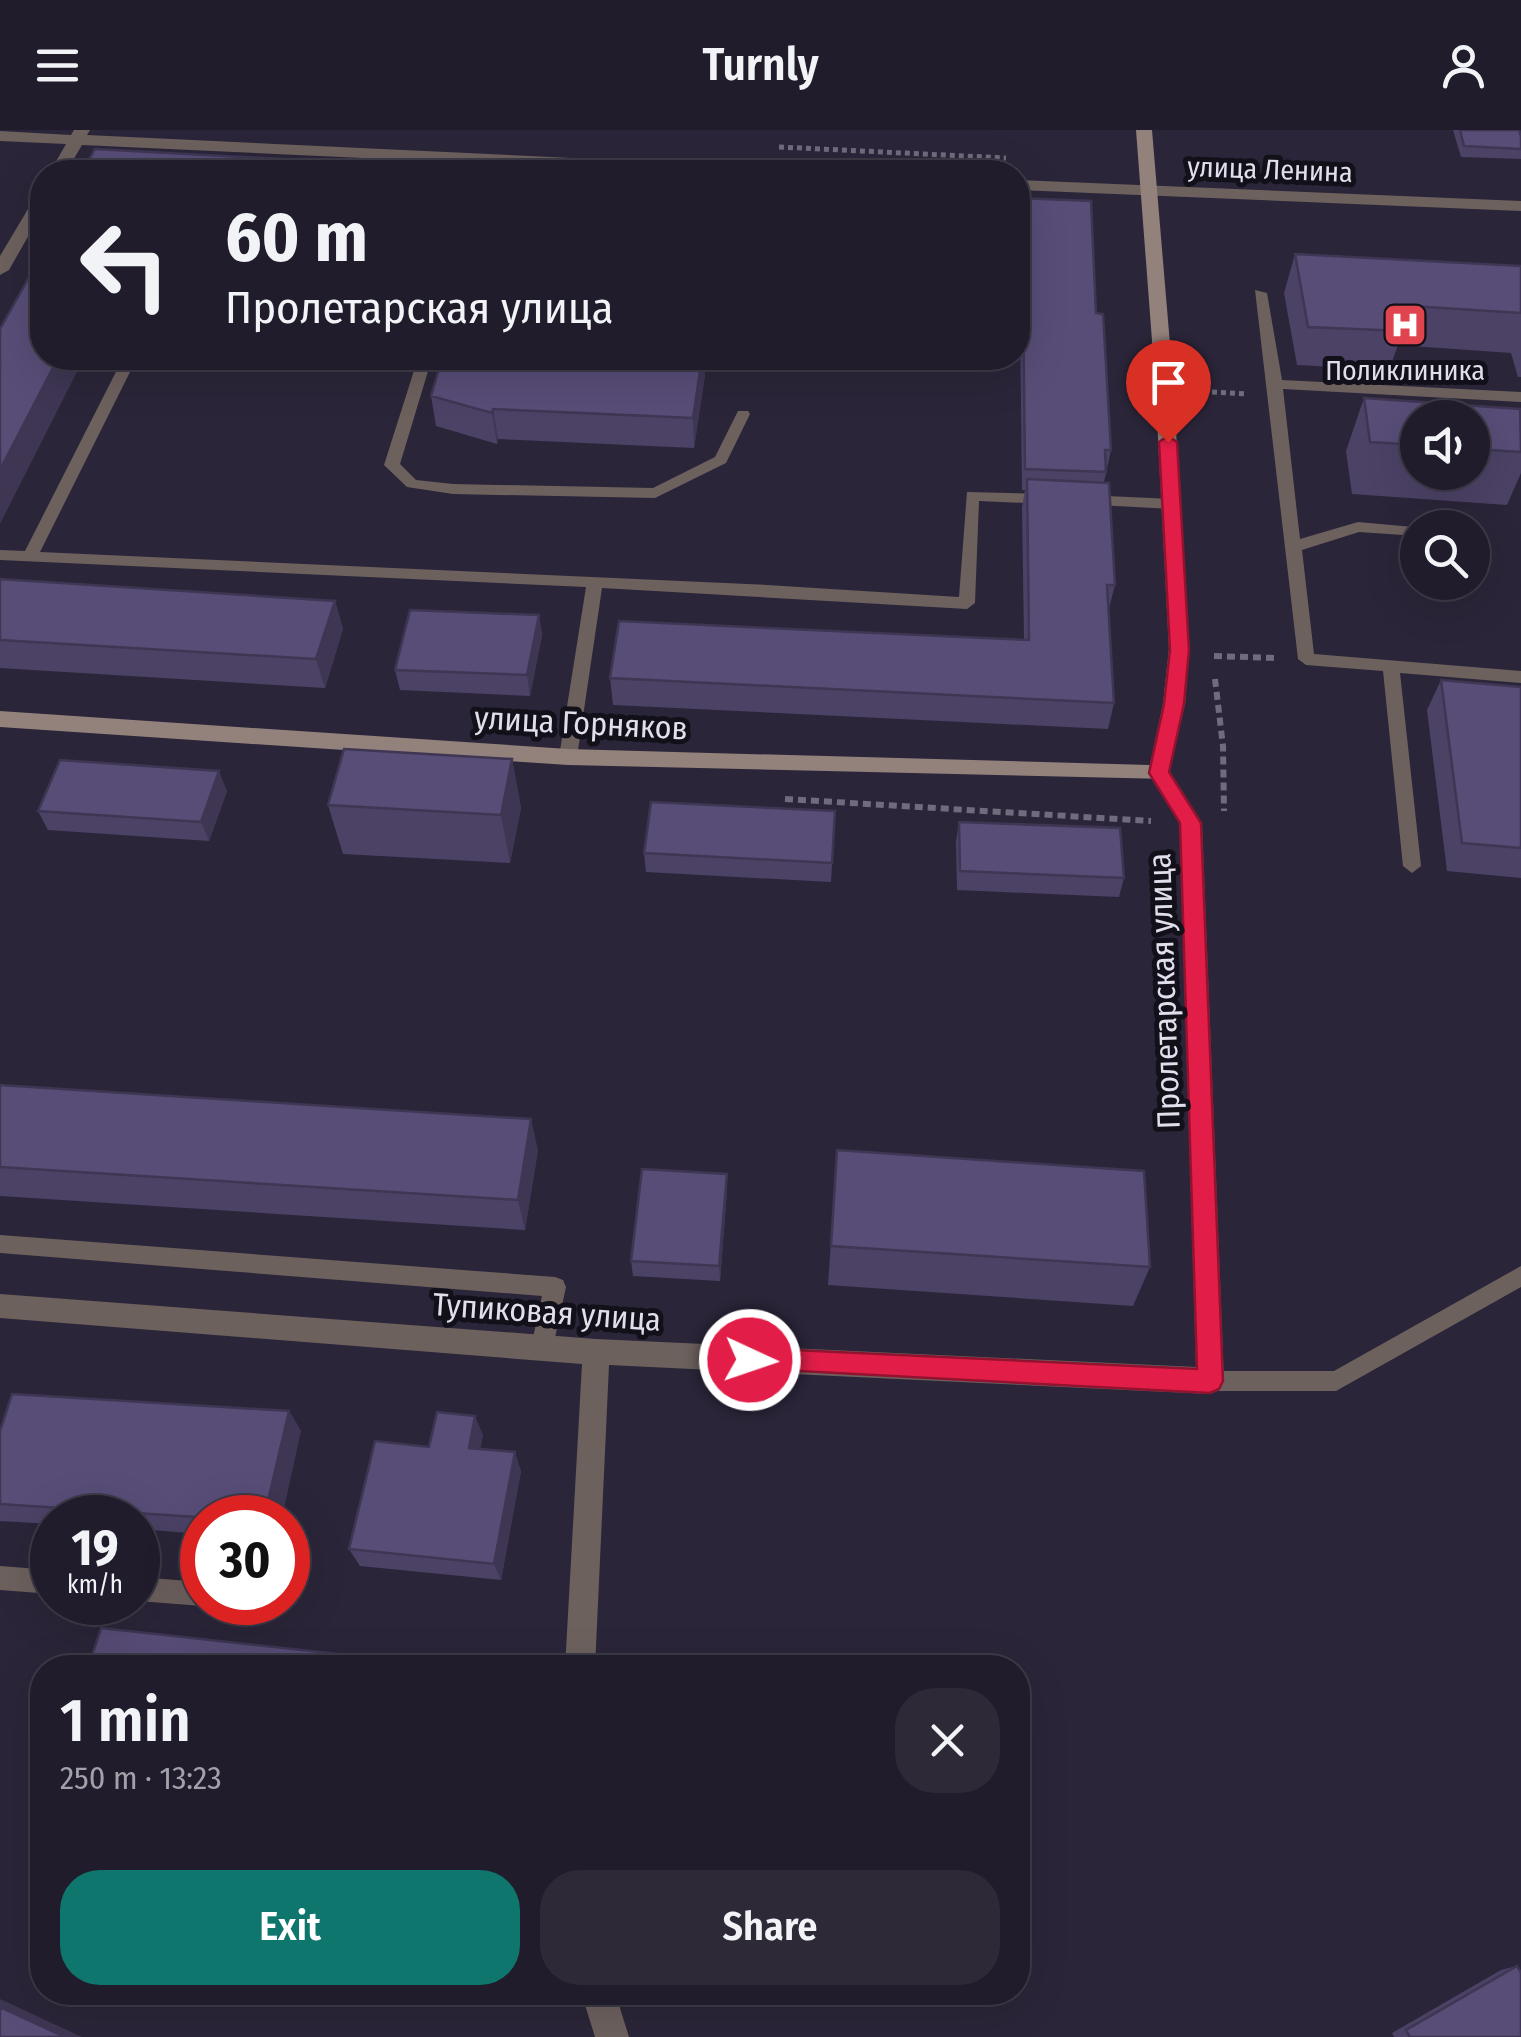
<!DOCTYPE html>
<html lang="en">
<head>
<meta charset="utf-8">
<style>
  body { margin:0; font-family:"Fira Sans Condensed",sans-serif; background:#2d2937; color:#f1f3f6; height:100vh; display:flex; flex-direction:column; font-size:38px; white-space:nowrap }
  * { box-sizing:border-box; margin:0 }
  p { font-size:32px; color:#a2a1a9 }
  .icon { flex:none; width:55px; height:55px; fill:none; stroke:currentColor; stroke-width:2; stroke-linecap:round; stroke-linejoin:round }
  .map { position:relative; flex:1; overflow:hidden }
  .details { position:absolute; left:30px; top:1525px; width:1000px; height:350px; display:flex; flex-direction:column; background:#201c2b; border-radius:40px; box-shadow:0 10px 40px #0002,0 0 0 2px #3d3a47 }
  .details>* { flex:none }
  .guide { position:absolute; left:30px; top:30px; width:1000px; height:210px; border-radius:40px; box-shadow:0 10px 40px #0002,0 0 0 2px #3d3a47; background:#201c2b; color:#f1f3f6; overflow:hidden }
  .tools { position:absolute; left:1400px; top:270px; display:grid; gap:20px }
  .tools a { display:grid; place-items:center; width:90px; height:90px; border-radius:50%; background:#201c2b; box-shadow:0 10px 40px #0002,0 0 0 2px #3d3a47; font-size:50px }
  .speed { position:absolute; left:30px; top:1365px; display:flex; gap:20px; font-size:50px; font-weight:700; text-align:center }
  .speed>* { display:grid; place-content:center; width:130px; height:130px; border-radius:50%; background:#201c2b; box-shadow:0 10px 40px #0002,0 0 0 2px #3d3a47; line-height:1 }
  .speed small { font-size:25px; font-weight:400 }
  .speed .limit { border:15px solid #d22; background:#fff; color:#111 }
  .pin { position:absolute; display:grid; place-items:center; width:85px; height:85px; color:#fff; margin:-102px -42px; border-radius:50% 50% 50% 0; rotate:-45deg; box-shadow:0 0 10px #0007 }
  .pin .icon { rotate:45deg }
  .me { position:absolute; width:110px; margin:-55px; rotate:93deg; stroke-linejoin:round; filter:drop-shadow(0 0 8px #0008) }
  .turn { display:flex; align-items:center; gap:35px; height:210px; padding:0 30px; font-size:45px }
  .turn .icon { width:130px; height:130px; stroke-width:2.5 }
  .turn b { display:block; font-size:70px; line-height:85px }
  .round { display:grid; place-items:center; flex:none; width:105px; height:105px; border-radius:40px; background:#2d2937 }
  .head { display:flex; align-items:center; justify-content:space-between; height:170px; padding:0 30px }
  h1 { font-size:60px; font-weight:600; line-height:75px }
  .primary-button { display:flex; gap:20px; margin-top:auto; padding:20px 30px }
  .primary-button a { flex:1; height:115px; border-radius:40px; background:#0f766e; color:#fff; font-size:40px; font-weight:600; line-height:115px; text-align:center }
  .primary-button a+a { background:#2d2937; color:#f1f3f6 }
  header { display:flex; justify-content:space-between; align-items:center; height:130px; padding:0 30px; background:#201c2b; font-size:45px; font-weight:600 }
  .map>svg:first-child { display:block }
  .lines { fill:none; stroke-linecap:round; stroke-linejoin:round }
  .path-far1 { stroke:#706c7d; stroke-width:5; stroke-dasharray:5 4; stroke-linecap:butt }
  .path { stroke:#706c7d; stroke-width:6; stroke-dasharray:8 5; stroke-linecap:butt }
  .service { fill:#6d615e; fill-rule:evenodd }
  .minor { fill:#6d615e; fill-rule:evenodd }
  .secondary { fill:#93817c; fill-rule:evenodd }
  .wall { fill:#4c4266; fill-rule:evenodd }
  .shaded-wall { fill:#3e3653 }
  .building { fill:#584d77; stroke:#3e3653; stroke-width:2.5 }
  .route { fill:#e11d48; stroke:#92132f; stroke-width:2.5 }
  .labels { text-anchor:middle; stroke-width:10; stroke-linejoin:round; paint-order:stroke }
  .far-street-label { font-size:28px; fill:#e2dfec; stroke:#121019 }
  .far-poi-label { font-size:28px; fill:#e2dfec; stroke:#121019 }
  .street-label { font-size:32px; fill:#e2dfec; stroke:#121019 }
</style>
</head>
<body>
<header><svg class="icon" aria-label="menu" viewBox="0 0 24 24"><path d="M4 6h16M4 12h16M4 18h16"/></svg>Turnly<svg class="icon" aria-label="person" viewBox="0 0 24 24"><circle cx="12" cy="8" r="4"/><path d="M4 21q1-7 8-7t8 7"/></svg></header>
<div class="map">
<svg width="1521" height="1907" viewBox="0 0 1521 1907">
  <rect width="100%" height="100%" fill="#2b2539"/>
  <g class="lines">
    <path class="path-far1" d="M779,17L1006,28
      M1194,261L1247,264"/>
    <path class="path" d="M1214,526L1277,528
      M1215,549L1223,616L1224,681
      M785,669L1151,691"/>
    <path class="service" d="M471,26L482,29L475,42H463Z
      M1255,160L1267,163L1282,250L1521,262V272L1283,259L1300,409L1358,392L1424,398H1418V406L1359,402L1302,420L1314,524L1521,541V553L1400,543L1421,736L1412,743L1403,736L1383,541L1306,535L1298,529Z
      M123,228H137L40,422L767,455L959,467L967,362L1050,364L1058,369L1050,374L979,371L975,473L967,479L602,458L577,627L568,633L559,627L586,457L0,430V420L25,421Z
      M418,228H432L400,334L416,350L453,354L653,358L715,327L738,281H748L750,284L726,333L655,368L453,364L407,357L384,335Z
      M1084,365L1172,369L1180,374L1172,379L1079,374L1076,370Z
      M1472,400L1485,402L1487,406L1485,410H1472Z
      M0,1105L555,1147L563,1150L566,1157L553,1217L550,1224L542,1227L534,1224L531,1217L542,1166L0,1123Z
      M1521,1136V1157L1336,1261H1210L1202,1258L1199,1251L1202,1244L1210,1241H1334Z
      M0,1436L52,1440V1464L0,1460Z
      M138,1447L202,1452V1472H210L202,1476L138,1471Z"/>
    <path class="minor" d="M74,0H90L87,5L761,37L769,42H670L82,15L66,42H50L66,14L0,11V1L71,5Z
      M1018,50L1521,71V81L1018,60Z
      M42,64V82L9,140L0,145V126L34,69Z
      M1159,635L1167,637L1202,693L1224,1251L1220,1260L1210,1264L609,1235L595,1538H565L582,1234L0,1188V1164L596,1209L1196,1237L1180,694L1148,643Z
      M581,1862H615L629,1907H595Z"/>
    <path class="secondary" d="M1136,0H1152L1173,250L1189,519L1185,574L1167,649L568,635L0,597V581L568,619L1150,635L1163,574L1169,519L1155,250Z"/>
  </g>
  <path class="wall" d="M1453,0H1519L1521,7V29L1461,27Z
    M1018,68L1096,183L1111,320L1104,352L1115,455L1108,482L1114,573L1108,599L613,575L610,548L1024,510L1022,377L1025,360H1022L1020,189H1018Z
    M1295,124L1521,136V247H1518L1511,223L1398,215L1389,240L1297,235L1284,163Z
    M442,228H704L705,245L694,318L498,309L497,314L436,296L431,266Z
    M1364,268L1521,282V343L1507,375L1352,364L1346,321ZM1418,288H1472V342H1418Z
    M0,449L335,471L343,499L325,558L0,538Z
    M539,485L542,505L530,566L400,560L395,540Z
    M1441,550L1521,557V748L1447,741L1427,580Z
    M512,629L521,678L510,733L343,724L328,675Z
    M227,661L209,711L48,700L38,681Z
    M835,681L831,752L646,742L644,723Z
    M959,692L1124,748L1119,767L957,760L956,711Z
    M0,955L538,1020L525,1100L0,1066Z
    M837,1020L1150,1137L1133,1176L828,1155Z
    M727,1044V1061L720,1151L633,1146L631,1131Z
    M289,1281L301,1301L202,1388V1404L138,1399V1388H52V1394L0,1391V1301Z
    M483,1305L480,1319L521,1341L501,1450L360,1436L349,1419Z
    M1517,1836L1521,1907H1394L1392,1903L1501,1840Z"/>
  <path class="shaded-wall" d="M58,228H84L0,394V340Z
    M702,228H704L705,245L694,318L693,288Z
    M493,279L498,309L497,314L492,283Z
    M335,471L343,499L325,558L316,529Z
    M539,485L542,505L530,566L527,545Z
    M512,629L521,678L510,733L501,685Z
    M219,641L227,661L209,711L201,692Z
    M531,989L538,1020L525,1100L518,1070Z
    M727,1044V1061L720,1151L719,1136Z
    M289,1281L301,1301L282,1388H264Z
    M475,1286L483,1305L476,1337L469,1318Z
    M515,1322L521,1341L501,1450L494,1434Z
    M0,1869L82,1907H65L0,1877Z"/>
  <path class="building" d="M1460,0H1519L1521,7V19L1464,16Z
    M95,19L410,36L408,42H82Z
    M1018,68L1091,71L1096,183L1103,184L1111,320H1105L1106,342L1025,339L1023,168H1018Z
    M42,124V228H58L0,340V199Z
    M1295,124L1521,136V183L1396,175L1403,201L1308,197Z
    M442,228H702L693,288L493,279L492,283L431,266Z
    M1364,268L1520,279L1521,322L1472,319V288H1418V315L1370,312Z
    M1027,349L1109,353L1115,455H1107L1114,573L610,548L619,491L1029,510Z
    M0,449L335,471L316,529L0,510Z
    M410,480L539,485L527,545L395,540Z
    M1441,550L1521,557V718L1462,713Z
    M344,619L512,629L501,685L328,675Z
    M60,630L219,641L201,692L38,681Z
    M651,672L835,681L832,733L644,723Z
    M959,692L1120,698L1124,748L960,741Z
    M0,955L531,989L518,1070L0,1037Z
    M837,1020L1144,1041L1150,1137L831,1116Z
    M642,1039L727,1044L719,1136L631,1131Z
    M12,1264L289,1281L264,1388H211L0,1374V1301Z
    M437,1282L475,1286L469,1318L515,1322L494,1434L349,1419L375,1311L429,1317Z
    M101,1498L420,1533V1538H88Z
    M1517,1836L1521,1843V1907H1410L1406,1900Z
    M0,1877L65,1907H0Z"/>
  <path class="route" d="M1168,306L1177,312L1189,520L1184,574L1169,642L1201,693L1223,1251L1219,1259L1210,1263L741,1238L737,1230L741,1221L750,1218L1197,1239L1180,693L1149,643L1164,574L1170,520L1159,312Z"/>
  <defs>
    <symbol id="hospital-square" viewBox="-11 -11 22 22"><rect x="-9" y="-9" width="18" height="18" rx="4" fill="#e0444e" stroke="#121019"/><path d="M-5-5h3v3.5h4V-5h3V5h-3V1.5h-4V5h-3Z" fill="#fff"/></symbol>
  </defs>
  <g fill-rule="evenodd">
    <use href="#hospital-square" x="1380" y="170" width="50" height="50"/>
  </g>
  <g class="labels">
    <g class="far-street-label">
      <text transform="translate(1270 39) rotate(2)" y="10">улица Ленина</text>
    </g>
    <g class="far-poi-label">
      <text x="1405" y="250">Поликлиника</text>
    </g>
    <g class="street-label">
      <text transform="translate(581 593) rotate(3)" y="11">улица Горняков</text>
      <text transform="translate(1164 861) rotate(-92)" y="11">Пролетарская улица</text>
      <text transform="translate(547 1182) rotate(4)" y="11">Тупиковая улица</text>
    </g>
  </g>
</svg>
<div class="tools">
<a><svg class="icon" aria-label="sound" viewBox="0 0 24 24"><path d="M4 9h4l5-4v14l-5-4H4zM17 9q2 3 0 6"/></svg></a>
<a><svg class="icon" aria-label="search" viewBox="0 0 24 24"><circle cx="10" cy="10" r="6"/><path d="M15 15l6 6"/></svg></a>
</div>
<div class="speed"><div>19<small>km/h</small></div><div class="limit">30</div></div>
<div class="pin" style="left:1168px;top:312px;background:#d93025"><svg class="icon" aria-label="arrive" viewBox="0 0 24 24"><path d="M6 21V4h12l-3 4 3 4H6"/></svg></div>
<svg class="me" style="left:750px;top:1230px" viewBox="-20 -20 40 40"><circle r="17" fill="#e11d48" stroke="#fff" stroke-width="3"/><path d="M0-11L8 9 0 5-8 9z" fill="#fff"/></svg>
<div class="guide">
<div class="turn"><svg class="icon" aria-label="left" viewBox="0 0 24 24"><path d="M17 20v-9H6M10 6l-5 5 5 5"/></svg><div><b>60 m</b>Пролетарская улица</div></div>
</div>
<section class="details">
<div class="head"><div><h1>1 min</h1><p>250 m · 13:23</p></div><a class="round"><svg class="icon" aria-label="close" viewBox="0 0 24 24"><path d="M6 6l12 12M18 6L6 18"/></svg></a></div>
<div class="primary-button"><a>Exit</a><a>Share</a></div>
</section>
</div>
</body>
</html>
